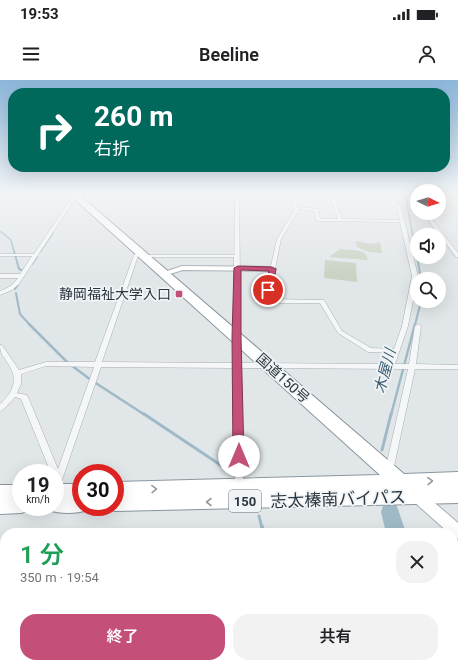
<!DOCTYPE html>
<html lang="ja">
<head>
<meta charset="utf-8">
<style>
  body { margin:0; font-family:Roboto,"Noto Sans JP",sans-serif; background:#f2f2f2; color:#202124; height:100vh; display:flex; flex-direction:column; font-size:15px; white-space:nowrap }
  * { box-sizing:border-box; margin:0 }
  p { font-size:13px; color:#757577 }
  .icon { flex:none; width:22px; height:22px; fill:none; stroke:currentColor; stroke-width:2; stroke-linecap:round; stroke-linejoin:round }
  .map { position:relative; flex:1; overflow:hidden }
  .side { position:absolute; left:0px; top:448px; width:458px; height:140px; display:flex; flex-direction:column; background:#fff; border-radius:16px 16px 0 0; box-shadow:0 4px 16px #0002 }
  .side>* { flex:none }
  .hud { position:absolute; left:8px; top:8px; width:442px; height:84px; border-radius:16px; box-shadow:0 4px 16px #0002; background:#00695c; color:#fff; overflow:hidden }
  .needle { width:26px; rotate:95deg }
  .controls { position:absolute; left:410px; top:104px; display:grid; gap:8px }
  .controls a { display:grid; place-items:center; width:36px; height:36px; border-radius:50%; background:#fff; box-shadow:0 4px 16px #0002; font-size:20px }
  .speed { position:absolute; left:12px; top:384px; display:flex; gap:8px; font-size:20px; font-weight:700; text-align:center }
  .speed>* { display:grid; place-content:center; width:52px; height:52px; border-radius:50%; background:#fff; box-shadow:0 4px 16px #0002; line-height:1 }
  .speed small { font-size:10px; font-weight:400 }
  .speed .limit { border:6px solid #d22; background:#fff; color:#111 }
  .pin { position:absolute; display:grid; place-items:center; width:34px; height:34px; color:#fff; margin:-17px; border:2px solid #fff; border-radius:50%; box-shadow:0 1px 4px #0007 }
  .me { position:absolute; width:44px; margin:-22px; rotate:0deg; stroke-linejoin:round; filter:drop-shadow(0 0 3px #0008) }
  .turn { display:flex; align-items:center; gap:14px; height:84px; padding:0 20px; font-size:18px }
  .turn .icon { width:52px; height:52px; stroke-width:2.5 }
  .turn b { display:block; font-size:28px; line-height:34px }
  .round { display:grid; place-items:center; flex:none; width:42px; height:42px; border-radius:16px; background:#f2f2f2 }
  .overview { display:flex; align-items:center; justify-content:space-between; height:68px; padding:0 20px }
  h1 { font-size:24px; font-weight:600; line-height:30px; color:#1e9e55 }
  .primary-button { display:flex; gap:8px; margin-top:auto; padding:8px 20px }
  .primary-button a { flex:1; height:46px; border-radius:16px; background:#c45079; color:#fff; font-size:16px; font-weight:600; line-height:46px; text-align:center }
  .primary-button a+a { background:#f2f2f2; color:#202124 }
  .status { display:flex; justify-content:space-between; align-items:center; height:28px; padding:0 20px; background:#fff; direction:ltr }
  .status svg { height:11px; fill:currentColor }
  header { display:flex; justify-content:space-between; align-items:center; height:52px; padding:0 20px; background:#fff; font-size:18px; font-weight:600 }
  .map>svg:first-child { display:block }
  .green { fill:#cad2c3 }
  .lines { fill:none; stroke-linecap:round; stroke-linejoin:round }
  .stream-far4 { stroke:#9fbac6; stroke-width:1.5 }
  .stream-far3 { stroke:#9fbac6; stroke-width:2 }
  .stream-far2 { stroke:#9fbac6; stroke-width:2.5 }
  .stream-far1 { stroke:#9fbac6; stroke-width:3 }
  .stream { stroke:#9fbac6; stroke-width:4 }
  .river { fill:#9fbac6; fill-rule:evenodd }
  .street-casing { stroke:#a7aeb3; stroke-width:1 }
  .secondary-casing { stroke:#a7aeb3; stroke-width:2 }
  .highway-casing { stroke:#8a969e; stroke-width:2 }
  .street { fill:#f4f6f7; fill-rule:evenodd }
  .secondary { fill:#fff; fill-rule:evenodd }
  .highway { fill:#fff; fill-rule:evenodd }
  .oneway { stroke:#959a9f }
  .route { fill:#c45079; stroke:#7f344f }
  .poi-dot { fill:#c45079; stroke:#f1f4f6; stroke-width:1.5 }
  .labels { text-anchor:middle; stroke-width:3.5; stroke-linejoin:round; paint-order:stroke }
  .shield { fill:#f1f4f6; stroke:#666f76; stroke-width:1 }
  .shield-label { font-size:13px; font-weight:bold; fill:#2b363f }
  .poi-label { font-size:14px; fill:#2b363f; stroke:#f1f4f6; text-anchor:end }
  .street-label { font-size:14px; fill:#2b363f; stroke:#f1f4f6 }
  .water-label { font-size:15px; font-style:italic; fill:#385c70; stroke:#f1f4f6 }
  .near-street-label { font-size:17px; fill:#2b363f; stroke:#f1f4f6 }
</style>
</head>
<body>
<div class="status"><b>19:53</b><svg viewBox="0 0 49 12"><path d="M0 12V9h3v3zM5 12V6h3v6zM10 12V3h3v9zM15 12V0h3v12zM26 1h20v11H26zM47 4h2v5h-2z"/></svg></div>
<header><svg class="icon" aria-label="menu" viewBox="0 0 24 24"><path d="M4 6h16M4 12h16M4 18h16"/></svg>Beeline<svg class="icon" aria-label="person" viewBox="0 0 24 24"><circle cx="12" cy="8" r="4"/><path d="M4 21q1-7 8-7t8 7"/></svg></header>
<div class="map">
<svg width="458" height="588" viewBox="0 0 458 588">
  <rect width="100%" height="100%" fill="#e1e6e9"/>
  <path class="green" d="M357,161L371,164L380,162L382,173L369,172L357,167L356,162Z
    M340,169C349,170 356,169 365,173L368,180L329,177Z
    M325,180L356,183L357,202L324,198Z"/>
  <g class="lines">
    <path class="stream-far4" d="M405,114L416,172
      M0,151L11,160L14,172
      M40,172L53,153"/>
    <path class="stream-far3" d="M14,171L19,189L24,191
      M416,171L421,199
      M32,184L37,177
      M15,209L19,203
      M16,213L20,234L30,245
      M415,245L421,221"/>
    <path class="stream-far2" d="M29,244L67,282L91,300L145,335
      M391,335L415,244"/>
    <path class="stream-far1" d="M144,334L231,392
      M382,370L391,334
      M259,436L262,448"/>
    <path class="stream" d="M262,447L264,453
      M306,583L307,588"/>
    <path class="river" d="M390,423L397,426L406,453H386L381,432L383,426Z
      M421,583H445L447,588H423Z"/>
    <defs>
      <path id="street" d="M0,114H176L174,115L124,117H76L19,204L12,210L0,215V211C8,208 13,205 18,198H0V194H20L32,176H0V174H34L72,117L0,116Z
        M235,114H239L241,283L388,284L392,273L368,272L338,253L320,223H266L263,221L277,159L294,131L291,114H295L297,127L318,129L320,139H338L329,114H333L342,139L400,140L397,128L390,122L389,114H393L394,122L401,127L418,196L408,246L395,284H409L415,246L418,244L421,246L416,284L458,285V289H415L393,391L392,394L389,395L386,394L385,391L408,289L241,288L243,406L242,409L239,410L236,409L235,406L234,288L101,287L62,400L58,415L55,416V393H51L21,319L15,317L6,327L0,332V324C12,313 19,301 9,285C4,277 0,274 0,265H2L19,290L46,282H95L134,175L140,172L142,173L138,176L102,282L234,283V177H143L141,176L143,175H235ZM298,129L315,131L316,140L318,141L400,142L412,196L402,246L394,269L371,268L342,251L324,220L269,219L281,159L298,131ZM46,286L94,287L58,389L28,317L27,315L17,313L21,304V294Z
        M409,114H413L417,119V123Z
        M423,133H427L458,173V177H456Z"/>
      <path id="secondary" d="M182,186L272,187L276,189L272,191L183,190L163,196L159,194Z
        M417,410L422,412L458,443V459L453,457V453H449L412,420L411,416L412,412Z"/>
      <path id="highway" d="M69,114H78L404,394L458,392V423L115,431L109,429L108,427H115V402L380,395Z
        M55,404H81V427H89L88,430C76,434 60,434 48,430L47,427H55Z
        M0,405H21V427H29L28,431L21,433L0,434Z"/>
    </defs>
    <use href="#street" class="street-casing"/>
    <use href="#secondary" class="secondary-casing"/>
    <use href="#highway" class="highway-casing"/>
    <use href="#street" class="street"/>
    <use href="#secondary" class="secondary"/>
    <use href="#highway" class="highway"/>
  </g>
  <defs><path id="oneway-chevron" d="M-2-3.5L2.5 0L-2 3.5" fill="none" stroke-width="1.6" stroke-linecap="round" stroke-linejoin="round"/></defs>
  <g class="oneway">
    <use href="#oneway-chevron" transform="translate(430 401) rotate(-2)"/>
    <use href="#oneway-chevron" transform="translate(154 409) rotate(-2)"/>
    <use href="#oneway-chevron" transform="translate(209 422) rotate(180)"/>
  </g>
  <linearGradient id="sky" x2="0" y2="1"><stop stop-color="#8bb6da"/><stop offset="0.58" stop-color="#f2f4f5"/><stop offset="1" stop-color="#f2f4f5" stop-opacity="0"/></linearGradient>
  <rect width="458" height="196" fill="url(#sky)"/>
  <path class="route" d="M238,186L272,187L276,189L272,210L268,212L264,210L269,191L241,190V257L244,376L242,380L239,381L235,380L233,376L232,257L234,188Z"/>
  <rect class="poi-dot" x="175" y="210" width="8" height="8" rx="2"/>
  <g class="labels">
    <rect class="shield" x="229" y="410" width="32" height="22" rx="3"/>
    <g class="shield-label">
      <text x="245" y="426">150</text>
    </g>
    <g class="poi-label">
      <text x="171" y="219">静岡福祉大学入口</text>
    </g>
    <g class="street-label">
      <text transform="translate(283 298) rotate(42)" y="5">国道150号</text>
    </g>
    <g class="water-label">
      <text transform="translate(385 291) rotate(-75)" y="5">木屋川</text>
    </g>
    <g class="near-street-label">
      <text transform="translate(338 419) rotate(-2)" y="6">志太榛南バイパス</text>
    </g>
  </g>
</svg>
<div class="controls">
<a><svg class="needle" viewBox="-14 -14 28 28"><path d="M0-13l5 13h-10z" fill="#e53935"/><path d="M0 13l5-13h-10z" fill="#757577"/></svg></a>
<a><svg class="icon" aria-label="sound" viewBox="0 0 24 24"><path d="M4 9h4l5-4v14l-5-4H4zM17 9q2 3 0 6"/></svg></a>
<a><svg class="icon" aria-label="search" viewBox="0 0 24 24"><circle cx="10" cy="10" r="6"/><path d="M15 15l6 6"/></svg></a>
</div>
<div class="speed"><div>19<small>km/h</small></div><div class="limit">30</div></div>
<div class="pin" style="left:268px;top:210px;background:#d93025"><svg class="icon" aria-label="arrive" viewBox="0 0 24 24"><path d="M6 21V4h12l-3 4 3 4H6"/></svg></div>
<svg class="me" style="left:239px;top:376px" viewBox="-20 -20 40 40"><circle r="19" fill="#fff"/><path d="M0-13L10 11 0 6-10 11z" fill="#c45079"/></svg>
<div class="hud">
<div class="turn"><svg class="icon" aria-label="right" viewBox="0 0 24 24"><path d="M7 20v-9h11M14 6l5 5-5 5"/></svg><div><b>260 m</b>右折</div></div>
</div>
<section class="side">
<div class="overview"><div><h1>1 分</h1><p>350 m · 19:54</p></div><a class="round"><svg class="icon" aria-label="close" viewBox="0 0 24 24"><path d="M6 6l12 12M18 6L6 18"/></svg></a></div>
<div class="primary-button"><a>終了</a><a>共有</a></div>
</section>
</div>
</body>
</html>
